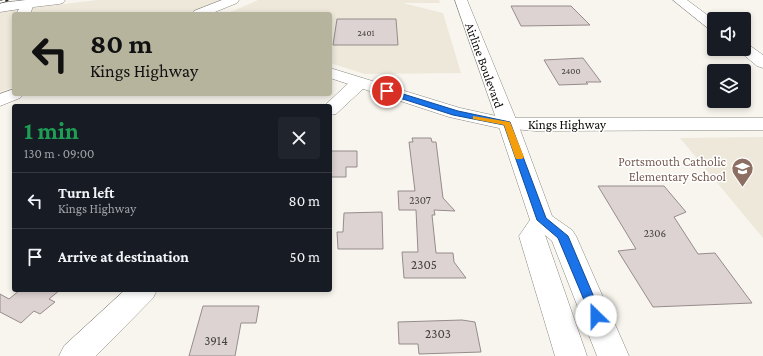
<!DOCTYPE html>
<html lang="en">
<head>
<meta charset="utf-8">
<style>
  body { margin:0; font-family:"Crimson Pro",serif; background:#20242c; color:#f1f3f6; height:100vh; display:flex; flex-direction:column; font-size:15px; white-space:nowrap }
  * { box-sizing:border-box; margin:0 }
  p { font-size:13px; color:#9ea1a6 }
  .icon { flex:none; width:22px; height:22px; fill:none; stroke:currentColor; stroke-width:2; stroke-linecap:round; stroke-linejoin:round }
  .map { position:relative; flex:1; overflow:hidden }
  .sheet { position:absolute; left:12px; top:104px; width:320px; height:188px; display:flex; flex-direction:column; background:#171b24; border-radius:4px; box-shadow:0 2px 6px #0003 }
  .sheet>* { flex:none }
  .banner { position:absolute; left:12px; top:12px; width:320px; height:84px; border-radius:4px; box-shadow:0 2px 6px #0003; background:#b7b49e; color:#111; overflow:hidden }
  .tools { position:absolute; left:707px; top:12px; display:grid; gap:8px }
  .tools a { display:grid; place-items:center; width:44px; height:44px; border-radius:4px; background:#171b24; box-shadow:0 2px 6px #0003; font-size:20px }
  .pin { position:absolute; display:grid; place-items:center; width:34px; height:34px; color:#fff; margin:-17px; border:2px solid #fff; border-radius:50%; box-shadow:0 1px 4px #0007 }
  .me { position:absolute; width:44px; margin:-22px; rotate:337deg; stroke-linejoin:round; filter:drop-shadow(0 0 3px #0008) }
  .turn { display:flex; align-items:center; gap:14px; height:84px; padding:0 12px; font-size:18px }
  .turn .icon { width:52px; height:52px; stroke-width:2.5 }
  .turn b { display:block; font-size:28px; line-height:34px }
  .round { display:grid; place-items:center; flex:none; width:42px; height:42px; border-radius:4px; background:#20242c }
  .head { display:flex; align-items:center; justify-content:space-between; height:68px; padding:0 12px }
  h1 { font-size:24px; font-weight:700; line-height:30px; color:#1e9e55 }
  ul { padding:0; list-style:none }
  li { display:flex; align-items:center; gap:12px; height:56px; padding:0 12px; border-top:1px solid #363941 }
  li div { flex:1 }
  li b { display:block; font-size:15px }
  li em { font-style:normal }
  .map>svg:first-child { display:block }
  .built { fill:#ede8da }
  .building { fill:#dcd3d2; stroke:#958c8b }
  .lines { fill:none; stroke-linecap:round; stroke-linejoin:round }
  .street-casing { stroke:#8a8781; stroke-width:1 }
  .secondary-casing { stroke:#8a8781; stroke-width:1 }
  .primary-casing { stroke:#8a8781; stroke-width:1 }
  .highway-casing { stroke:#8a8781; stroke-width:1 }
  .street { fill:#fff; fill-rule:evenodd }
  .secondary { fill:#fff; fill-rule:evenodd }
  .primary { fill:#fff; fill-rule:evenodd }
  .highway { fill:#fff; fill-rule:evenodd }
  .rail-casing { stroke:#2d2b28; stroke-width:3 }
  .rail { stroke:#fff; stroke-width:2; stroke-dasharray:5.5; stroke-linecap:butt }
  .route { fill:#1a73e8; stroke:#114b97 }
  .slow { fill:#f59e0b }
  .labels { text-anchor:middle; stroke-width:3; stroke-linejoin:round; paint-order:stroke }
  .far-number-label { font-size:9px; fill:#43403e }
  .number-label { font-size:11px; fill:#43403e }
  .street-label { font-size:13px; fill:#100f0c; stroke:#fff }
  .education-label { font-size:13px; fill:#785e54; stroke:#fff; text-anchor:end }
  .near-number-label { font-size:13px; fill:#43403e }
</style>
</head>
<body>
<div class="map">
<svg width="763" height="356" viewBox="0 0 763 356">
  <rect width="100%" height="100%" fill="#f8f5ee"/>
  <path class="built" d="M97,0H225L191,14H14V87L0,92V12Z
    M258,0H439L440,3H403L443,13L461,73L365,74L330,63V14H226Z
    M763,137V238L680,138Z"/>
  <path class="building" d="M511,6H571L590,25L521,26Z
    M337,19H396L398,45H333Z
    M583,58L601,82H586L588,84L559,85L544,60Z
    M412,138H431L432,142H436L443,198L455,211L434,210L435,215H432L436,253H453L454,262L466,278H404L402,252H418L416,210H399L398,191H415L409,142H413Z
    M330,151H357V167H346V177H330Z
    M598,186H664L686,212L674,217L698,254L715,253L752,303L653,307L618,251L636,249Z
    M382,212L383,249H338L337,232H343L344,213Z
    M20,290H60L49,299L55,302L40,314L34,311L21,323L0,312V294L9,299Z
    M203,306H259L256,323H241L235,356H189Z
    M462,320L475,322L481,352L419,354L418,344H399L398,322Z"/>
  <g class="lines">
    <defs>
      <path id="street" d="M28,0L32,1L34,4L30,14H16L24,1Z
        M673,0H687L714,20V30L709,29Z
        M744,44L749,45L763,55V68L757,66L739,51L737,49H744Z
        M359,78L365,79L367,83L365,87L336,114L330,115V106H324L353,79Z
        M508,118H763V130L536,131L501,128L498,124L501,120Z
        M125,290H157L153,298L96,356H59L64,346Z"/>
      <path id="secondary" d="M222,0H239L237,3L210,14H192L194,11Z
        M330,68L460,108L515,120L518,124L515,128L508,130L449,117L330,78Z
        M14,89V94H23L20,98L0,106V94Z"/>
      <path id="primary" d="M27,0H65L63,3L59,4L0,11V3Z
        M455,0H467L518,124L552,216L572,230L576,236L629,356H597L552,241L545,235L587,356H555L519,236L530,220L498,124Z"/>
      <path id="highway" d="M28,0L32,1L34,4L32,7L0,12V4Z"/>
    </defs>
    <use href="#street" class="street-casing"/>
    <use href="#secondary" class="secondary-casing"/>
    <use href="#primary" class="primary-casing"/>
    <use href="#highway" class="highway-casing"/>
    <use href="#street" class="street"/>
    <use href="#secondary" class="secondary"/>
    <use href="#primary" class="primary"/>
    <use href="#highway" class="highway"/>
    <defs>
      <path id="rail" d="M0,2L7,0"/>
    </defs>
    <use href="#rail" class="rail-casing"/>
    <use href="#rail" class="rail"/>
  </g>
  <path class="route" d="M387,89L458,111L510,122L546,218L568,236L602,316L601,319L596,321L592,319L558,238L537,220L504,125L453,115L384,93V90Z"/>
  <path class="slow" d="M473,116L510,122L524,157L522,159H516L515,157L504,125L473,119Z"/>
  <defs>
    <symbol id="school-pin" viewBox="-11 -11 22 30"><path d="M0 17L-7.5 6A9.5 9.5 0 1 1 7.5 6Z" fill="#8d6e63" stroke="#fff"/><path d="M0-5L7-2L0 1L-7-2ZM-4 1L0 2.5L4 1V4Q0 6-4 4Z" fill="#fff"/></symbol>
  </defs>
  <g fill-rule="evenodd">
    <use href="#school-pin" x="730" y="156" width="25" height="34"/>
  </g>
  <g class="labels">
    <g class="far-number-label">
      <text x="366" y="36">2401</text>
      <text x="571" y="74">2400</text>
    </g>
    <g class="number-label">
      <text x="420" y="204">2307</text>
      <text x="655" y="237">2306</text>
    </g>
    <g class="street-label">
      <text transform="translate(485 65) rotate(70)" y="5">Airline Boulevard</text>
      <text x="567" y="129">Kings Highway</text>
    </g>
    <g class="education-label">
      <text x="726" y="166">Portsmouth Catholic<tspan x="726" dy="15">Elementary School</tspan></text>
    </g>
    <g class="near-number-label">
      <text x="424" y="269">2305</text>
      <text x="438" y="338">2303</text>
      <text x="216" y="345">3914</text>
    </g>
  </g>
</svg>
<div class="tools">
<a><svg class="icon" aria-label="sound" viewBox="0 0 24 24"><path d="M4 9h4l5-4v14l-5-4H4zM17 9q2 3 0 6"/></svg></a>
<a><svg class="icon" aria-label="layers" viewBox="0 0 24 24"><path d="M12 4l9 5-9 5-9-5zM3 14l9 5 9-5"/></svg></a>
</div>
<div class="pin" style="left:387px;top:91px;background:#d93025"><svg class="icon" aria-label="arrive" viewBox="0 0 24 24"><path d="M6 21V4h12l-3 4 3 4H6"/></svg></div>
<svg class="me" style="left:596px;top:316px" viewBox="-20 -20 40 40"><circle r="19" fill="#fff"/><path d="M0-13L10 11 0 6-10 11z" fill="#1a73e8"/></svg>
<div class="banner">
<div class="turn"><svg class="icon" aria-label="left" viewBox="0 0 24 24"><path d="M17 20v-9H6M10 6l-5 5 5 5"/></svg><div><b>80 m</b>Kings Highway</div></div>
</div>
<section class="sheet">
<div class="head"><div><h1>1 min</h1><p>130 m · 09:00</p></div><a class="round"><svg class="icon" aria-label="close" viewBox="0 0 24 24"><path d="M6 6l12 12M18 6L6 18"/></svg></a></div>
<ul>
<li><svg class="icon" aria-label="left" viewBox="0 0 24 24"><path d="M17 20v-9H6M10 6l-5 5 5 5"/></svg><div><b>Turn left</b><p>Kings Highway</p></div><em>80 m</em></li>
<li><svg class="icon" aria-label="arrive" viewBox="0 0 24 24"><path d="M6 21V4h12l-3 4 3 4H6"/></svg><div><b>Arrive at destination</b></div><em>50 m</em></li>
</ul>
</section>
</div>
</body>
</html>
